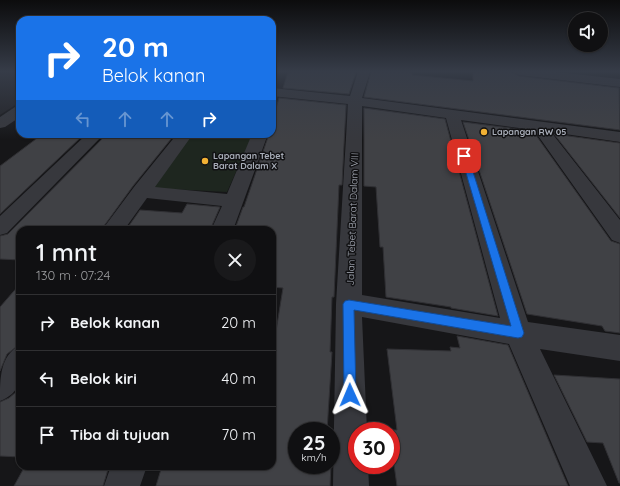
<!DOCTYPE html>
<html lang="id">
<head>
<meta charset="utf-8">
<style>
  body { margin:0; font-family:Quicksand,sans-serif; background:#19191b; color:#f1f3f6; height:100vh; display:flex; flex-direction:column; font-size:15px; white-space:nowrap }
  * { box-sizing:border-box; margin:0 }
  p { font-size:13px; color:#9c9d9f }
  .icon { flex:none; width:22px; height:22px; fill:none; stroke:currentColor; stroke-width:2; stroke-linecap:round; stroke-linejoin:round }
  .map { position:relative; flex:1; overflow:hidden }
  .details { position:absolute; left:16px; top:226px; width:260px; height:244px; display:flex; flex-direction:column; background:#101012; border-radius:12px; box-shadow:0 1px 3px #0004,0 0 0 1px #303032 }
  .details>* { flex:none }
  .hud { position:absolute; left:16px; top:16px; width:260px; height:122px; border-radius:12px; box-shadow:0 1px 3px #0004,0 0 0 1px #303032; background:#1a73e8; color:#fff; overflow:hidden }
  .fabs { position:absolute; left:568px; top:12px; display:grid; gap:8px }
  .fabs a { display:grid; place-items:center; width:40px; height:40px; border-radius:50%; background:#101012; box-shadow:0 1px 3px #0004,0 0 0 1px #303032; font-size:20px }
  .speed { position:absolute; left:288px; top:422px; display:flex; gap:8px; font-size:20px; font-weight:700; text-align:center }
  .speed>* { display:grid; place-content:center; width:52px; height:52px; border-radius:50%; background:#101012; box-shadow:0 1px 3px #0004,0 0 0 1px #303032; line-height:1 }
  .speed small { font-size:10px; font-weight:400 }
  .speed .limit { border:6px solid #d22; background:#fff; color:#111 }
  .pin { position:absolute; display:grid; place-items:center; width:34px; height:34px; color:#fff; margin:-17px; border-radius:8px; box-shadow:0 2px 6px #0006 }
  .me { position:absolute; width:44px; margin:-22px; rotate:359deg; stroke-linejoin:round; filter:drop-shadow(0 0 3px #0008) }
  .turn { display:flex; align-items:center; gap:14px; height:84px; padding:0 20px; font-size:18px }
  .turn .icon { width:52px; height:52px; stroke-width:2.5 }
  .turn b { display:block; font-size:28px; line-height:34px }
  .lanes { display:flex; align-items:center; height:38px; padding:0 20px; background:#0003; justify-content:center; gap:20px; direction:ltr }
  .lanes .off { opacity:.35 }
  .round { display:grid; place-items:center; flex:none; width:42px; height:42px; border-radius:21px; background:#19191b }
  .summary { display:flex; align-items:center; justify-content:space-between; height:68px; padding:0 20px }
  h1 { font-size:24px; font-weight:600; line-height:30px }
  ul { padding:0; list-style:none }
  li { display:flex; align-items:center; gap:12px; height:56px; padding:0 20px; border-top:1px solid #303032 }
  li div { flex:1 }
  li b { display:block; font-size:15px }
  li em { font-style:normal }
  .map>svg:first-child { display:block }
  .built { fill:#222225 }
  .green { fill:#1e261f }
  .building { fill:#404145; stroke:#303034 }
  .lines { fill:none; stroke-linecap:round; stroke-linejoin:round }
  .minor { fill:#37383d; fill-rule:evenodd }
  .route { fill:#1a73e8; stroke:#114b97 }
  .poi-dot { fill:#f2b134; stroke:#111113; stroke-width:1.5 }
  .labels { text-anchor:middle; stroke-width:3; stroke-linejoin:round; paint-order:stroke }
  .far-poi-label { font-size:9px; font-weight:bold; fill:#a8adb8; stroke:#111113; text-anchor:start }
  .street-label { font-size:10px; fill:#a8adb8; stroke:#111113 }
</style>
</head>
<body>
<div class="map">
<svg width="620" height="486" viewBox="0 0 620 486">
  <rect width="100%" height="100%" fill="#161618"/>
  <path class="built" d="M0,72H20V102L0,115Z"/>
  <path class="green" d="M189,134H253L227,192L150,188Z"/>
  <path class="building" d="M288,72H356L349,94L283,88Z
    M371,72H412V75L473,81V72H512L519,76L619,88L620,130L364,97Z
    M279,98L346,105L342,185H339L334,297H332L330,352H332L327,431H297V465H331L330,486H156L162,466H272V356L283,288L272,287V230L235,229L243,207H244L269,134H272V122Z
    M364,108L445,119L498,316L451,308V307L386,297L383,247H380L376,187L364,186Z
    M463,122L533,131L611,241L620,244V333L605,331L602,326L527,314Z
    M107,134H175L133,186L101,230H20V260L0,259V236L8,234Z
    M554,134L620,143V218Z
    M40,136L80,138L0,214V166Z
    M187,204L220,207L210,230H126L140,210L182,213Z
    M20,284V344L7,354L0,371V307Z
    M457,336L508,345L568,486H397L391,443V431L389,430H397L387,349L451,351L450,347L460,348Z
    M554,375L620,379V483H619L603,443L587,442Z
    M20,384V457L0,456V402L9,398L16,392Z
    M25,466H109L103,486H14Z"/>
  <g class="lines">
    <path class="minor" d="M358,72H370L362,98L620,132V142L551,132L620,220V243L612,240L534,130L461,120L528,322L620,335V361L540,349L607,486H570L509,344L362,317L367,431H357V465H368L369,486H333L336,304L348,104L272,96V88L350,96ZM362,106L446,118L500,318L362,295Z
      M513,72H556L620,79V87L519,75Z
      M20,106V117L5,127L0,128V117L15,107Z
      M87,134H104L7,233L0,235V216Z
      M177,134H193L155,187L227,194L252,134H268L233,230H211L222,206L147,198L124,230H102L134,187Z
      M20,345C20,370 27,390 0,401C0,377 0,356 20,345Z
      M111,466H147L140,486H104Z"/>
  </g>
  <linearGradient id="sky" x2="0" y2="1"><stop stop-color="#0c0c0d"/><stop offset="0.51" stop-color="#363c48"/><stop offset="1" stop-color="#363c48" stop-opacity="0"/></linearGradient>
  <rect width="620" height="140" fill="url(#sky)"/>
  <path class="route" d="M464,154L468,156L524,333L522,337L518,338L354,310L356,395L355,400L350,401L345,400L344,395L343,304L345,301L349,300L511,326L461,156Z"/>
  <g class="poi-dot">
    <circle cx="484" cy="132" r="4"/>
    <circle cx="205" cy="161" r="4"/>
  </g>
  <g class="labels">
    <g class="far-poi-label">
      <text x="492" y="135">Lapangan RW 05</text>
      <text x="213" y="159">Lapangan Tebet<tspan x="213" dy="10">Barat Dalam X</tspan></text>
    </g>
    <g class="street-label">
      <text transform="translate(352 219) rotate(-88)" y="4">Jalan Tebet Barat Dalam VIII</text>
    </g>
  </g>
</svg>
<div class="fabs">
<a><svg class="icon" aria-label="sound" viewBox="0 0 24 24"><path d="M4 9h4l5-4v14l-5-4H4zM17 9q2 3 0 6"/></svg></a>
</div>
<div class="speed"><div>25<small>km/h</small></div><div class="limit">30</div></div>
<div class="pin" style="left:464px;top:156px;background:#d93025"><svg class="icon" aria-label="arrive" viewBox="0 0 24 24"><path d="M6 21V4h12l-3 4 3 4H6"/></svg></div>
<svg class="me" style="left:350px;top:395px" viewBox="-20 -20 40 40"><path d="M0-17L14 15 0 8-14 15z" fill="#1a73e8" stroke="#fff" stroke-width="4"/></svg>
<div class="hud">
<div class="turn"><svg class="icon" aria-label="right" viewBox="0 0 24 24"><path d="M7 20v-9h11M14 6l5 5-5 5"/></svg><div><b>20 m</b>Belok kanan</div></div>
<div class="lanes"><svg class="icon off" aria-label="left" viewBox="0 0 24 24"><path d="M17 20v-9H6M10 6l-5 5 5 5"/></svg><svg class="icon off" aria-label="ahead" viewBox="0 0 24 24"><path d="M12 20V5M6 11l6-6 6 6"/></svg><svg class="icon off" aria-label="ahead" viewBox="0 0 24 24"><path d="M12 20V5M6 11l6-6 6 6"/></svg><svg class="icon" aria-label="right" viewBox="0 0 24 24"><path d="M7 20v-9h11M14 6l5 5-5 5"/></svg></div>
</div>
<section class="details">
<div class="summary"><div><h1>1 mnt</h1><p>130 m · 07:24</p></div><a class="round"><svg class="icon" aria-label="close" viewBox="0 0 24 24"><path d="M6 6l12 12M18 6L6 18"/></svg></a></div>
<ul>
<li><svg class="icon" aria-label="right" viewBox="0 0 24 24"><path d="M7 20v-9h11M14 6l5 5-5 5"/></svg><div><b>Belok kanan</b></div><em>20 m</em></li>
<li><svg class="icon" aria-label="left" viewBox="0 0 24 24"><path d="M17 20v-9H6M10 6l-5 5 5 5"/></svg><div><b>Belok kiri</b></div><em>40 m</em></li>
<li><svg class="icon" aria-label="arrive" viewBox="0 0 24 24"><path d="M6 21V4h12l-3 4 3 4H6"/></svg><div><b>Tiba di tujuan</b></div><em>70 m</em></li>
</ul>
</section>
</div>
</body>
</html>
